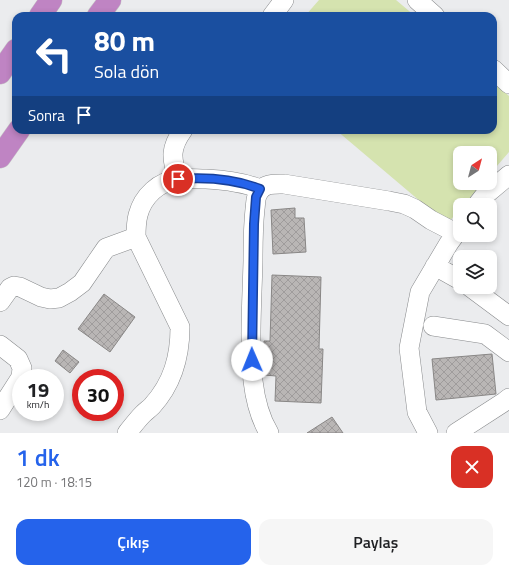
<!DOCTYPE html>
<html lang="tr">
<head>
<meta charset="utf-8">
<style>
  body { margin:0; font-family:"Titillium Web",sans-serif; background:#f6f6f6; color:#202124; height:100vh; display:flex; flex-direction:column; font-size:15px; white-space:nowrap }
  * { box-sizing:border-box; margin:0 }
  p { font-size:13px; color:#757577 }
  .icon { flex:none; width:22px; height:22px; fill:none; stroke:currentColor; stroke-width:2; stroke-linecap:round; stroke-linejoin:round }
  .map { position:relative; height:433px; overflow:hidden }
  .sheet { display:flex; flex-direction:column; background:#fff; flex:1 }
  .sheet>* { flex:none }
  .banner { position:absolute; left:12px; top:12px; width:485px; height:122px; border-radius:12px; box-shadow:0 2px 6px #0003; background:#1a4fa0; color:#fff; overflow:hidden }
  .needle { width:26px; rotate:36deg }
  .fabs { position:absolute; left:453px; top:146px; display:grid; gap:8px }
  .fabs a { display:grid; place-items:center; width:44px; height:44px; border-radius:8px; background:#fff; box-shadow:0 2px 6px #0003; font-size:20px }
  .speed { position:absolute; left:12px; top:369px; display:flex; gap:8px; font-size:20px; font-weight:700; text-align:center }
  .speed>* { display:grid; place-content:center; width:52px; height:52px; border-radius:50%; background:#fff; box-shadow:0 2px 6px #0003; line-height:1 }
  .speed small { font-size:10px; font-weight:400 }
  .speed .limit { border:6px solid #d22; background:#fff; color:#111 }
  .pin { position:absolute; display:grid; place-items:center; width:34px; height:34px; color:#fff; margin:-17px; border:2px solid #fff; border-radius:50%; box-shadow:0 1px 4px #0007 }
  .me { position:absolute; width:44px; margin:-22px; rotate:359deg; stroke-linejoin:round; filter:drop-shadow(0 0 3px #0008) }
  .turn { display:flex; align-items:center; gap:14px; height:84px; padding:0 16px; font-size:18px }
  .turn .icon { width:52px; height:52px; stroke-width:2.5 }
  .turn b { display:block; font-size:28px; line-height:34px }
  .then { display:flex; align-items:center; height:38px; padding:0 16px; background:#0003; gap:8px; font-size:15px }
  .round { display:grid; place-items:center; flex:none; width:42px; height:42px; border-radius:12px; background:#f6f6f6 }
  .headline { display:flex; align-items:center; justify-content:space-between; height:68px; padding:0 16px }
  h1 { font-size:24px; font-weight:600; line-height:30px; color:#2563eb }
  .button { display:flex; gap:8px; margin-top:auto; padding:8px 16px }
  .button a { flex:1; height:46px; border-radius:12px; background:#2563eb; color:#fff; font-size:16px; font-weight:600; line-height:46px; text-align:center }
  .button a+a { background:#f6f6f6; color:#202124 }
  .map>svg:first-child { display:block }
  .park { fill:#d5e3af }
  .building { fill:url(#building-cross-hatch); stroke:#898786 }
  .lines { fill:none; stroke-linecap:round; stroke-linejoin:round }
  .minor-casing { stroke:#888a8c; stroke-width:20 }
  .highway-casing { stroke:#c7c7c7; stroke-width:23 }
  .minor { stroke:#fff; stroke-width:19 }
  .highway { stroke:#bf84c3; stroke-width:22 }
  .route-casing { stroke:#184099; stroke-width:10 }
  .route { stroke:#2563eb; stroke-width:7 }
</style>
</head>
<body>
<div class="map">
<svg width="509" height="433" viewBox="0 0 509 433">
  <defs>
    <pattern id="building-cross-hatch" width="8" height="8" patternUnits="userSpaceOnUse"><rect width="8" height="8" fill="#b9b6b5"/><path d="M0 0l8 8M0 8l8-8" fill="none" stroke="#9f9c9c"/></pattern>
  </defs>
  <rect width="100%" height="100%" fill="#ebecee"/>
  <path class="park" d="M319,0H396L415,16H305Z
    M493,82L509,96V152L490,174V153H460V183H482L464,205H460V209L447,224L336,130H493Z"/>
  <path class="building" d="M295,208V218H304L306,252L273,254L271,210Z
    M272,275L321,277L319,349H323L321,403L275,401L276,376L264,375V341H270Z
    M104,294L135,317L110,352L78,329Z
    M63,350L79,362L70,373L55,361Z
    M492,354L496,394L436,400L432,359Z
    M332,417L343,433H307Z"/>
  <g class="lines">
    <defs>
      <path id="minor" d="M417,0L435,16
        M272,16L284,0
        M493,69L509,84
        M178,179C171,158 170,148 183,130
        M477,205L484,196L509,175
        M435,266L460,280
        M470,287L509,316
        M0,302L10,288L14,286L20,287L41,297L50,299L59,298L70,292L82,283L106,248L136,237
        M433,326L485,334L509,352
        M0,345L18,359L22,368L21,377L0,410
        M127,433C132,427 137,420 143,414C146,411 149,409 152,406C173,383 180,357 180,327L136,237C136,230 136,223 138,215C143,196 159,181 179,179C188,178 197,179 206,179C225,180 243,182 260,189
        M269,433C260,418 255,398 253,381C249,341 252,301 253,261C253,244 253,227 255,209C256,203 255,197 259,192C264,183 275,184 284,184L389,201L404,204L415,209L431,220L456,233
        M428,433L417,412L409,348L420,292L449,243L460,228
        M456,433L504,402L509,398"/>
      <path id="highway" d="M40,16L51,0
        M98,16L110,0
        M0,73L16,50
        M0,157L19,130"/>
    </defs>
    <use href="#minor" class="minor-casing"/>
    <use href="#highway" class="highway-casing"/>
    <use href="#minor" class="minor"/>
    <use href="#highway" class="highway"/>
  </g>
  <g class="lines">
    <defs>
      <path id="route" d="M178,179C205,177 235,179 260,189L256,197L254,224L252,360"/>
    </defs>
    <use href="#route" class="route-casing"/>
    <use href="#route" class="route"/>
  </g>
</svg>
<div class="fabs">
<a><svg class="needle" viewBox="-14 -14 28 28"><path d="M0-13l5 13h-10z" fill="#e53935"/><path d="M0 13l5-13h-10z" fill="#757577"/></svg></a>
<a><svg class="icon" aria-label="search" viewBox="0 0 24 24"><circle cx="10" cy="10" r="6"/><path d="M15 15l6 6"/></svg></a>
<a><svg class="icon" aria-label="layers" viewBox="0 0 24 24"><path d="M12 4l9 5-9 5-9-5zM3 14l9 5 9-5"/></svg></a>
</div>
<div class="speed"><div>19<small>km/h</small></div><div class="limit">30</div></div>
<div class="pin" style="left:178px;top:179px;background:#d93025"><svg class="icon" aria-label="arrive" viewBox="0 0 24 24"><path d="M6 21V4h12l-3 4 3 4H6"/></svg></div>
<svg class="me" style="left:252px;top:360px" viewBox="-20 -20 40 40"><circle r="19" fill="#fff"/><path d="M0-13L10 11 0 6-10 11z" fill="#2563eb"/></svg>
<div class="banner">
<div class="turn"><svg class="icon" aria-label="left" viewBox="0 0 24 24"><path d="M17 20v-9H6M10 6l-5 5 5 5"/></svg><div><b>80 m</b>Sola dön</div></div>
<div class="then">Sonra<svg class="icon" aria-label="arrive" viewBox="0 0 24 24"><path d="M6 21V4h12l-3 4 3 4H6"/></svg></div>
</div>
</div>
<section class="sheet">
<div class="headline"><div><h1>1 dk</h1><p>120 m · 18:15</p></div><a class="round" style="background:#d93025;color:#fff"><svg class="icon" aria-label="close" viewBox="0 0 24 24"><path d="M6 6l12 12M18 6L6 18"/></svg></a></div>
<div class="button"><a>Çıkış</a><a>Paylaş</a></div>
</section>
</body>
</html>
